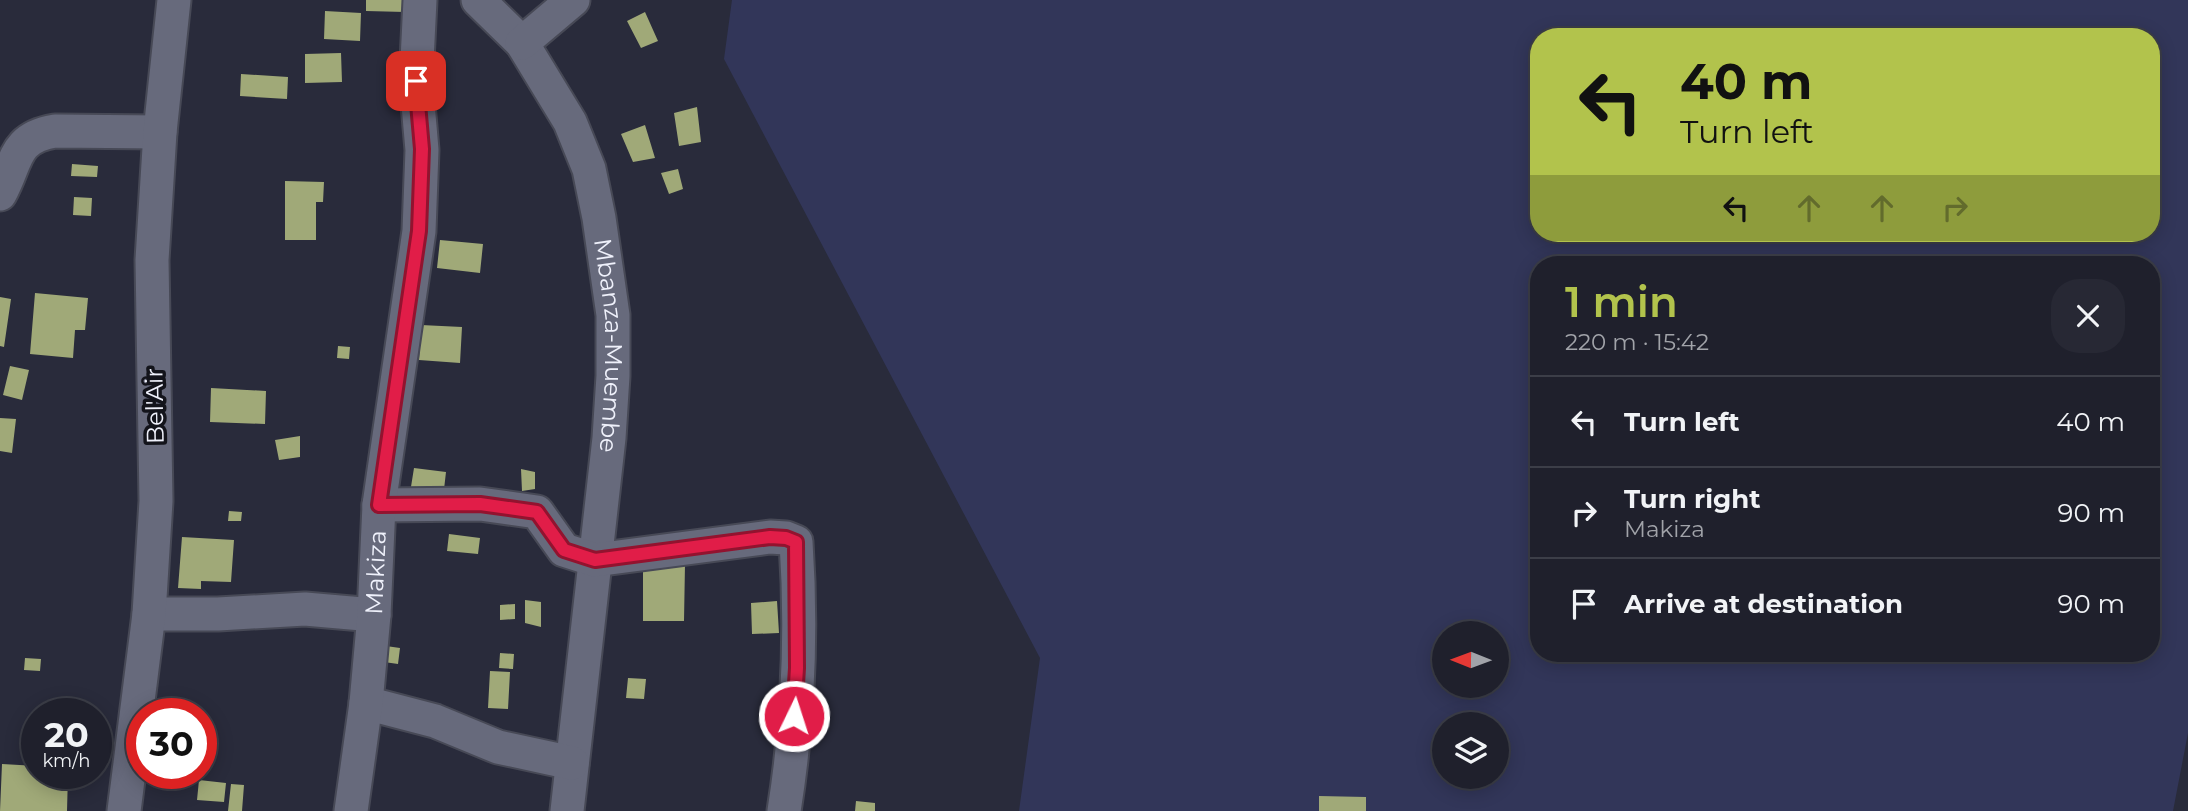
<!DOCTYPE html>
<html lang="en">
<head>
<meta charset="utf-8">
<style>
  body { margin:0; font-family:Montserrat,sans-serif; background:#272834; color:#f1f3f6; height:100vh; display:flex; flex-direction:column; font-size:26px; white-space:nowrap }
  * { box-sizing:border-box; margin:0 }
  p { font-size:23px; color:#a1a3a9 }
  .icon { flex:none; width:38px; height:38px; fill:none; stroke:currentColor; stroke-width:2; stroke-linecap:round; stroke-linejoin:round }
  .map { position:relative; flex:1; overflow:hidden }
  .sheet { position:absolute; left:1530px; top:256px; width:630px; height:406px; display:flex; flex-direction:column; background:#1f202c; border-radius:28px; box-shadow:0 4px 18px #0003,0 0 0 2px #3c3e48 }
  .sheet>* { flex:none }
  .guide { position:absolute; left:1530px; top:28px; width:630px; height:214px; border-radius:28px; box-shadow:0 4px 18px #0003,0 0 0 2px #3c3e48; background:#b2c34c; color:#111; overflow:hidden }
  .needle { width:46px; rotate:271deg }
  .buttons { position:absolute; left:1432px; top:621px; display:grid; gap:14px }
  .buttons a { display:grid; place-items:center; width:77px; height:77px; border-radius:50%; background:#1f202c; box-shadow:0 4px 18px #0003,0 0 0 2px #3c3e48; font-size:35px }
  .speed { position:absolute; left:21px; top:698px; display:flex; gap:14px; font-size:35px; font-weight:700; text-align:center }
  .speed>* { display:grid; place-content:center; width:91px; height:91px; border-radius:50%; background:#1f202c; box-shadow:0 4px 18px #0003,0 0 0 2px #3c3e48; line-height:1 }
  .speed small { font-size:18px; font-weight:400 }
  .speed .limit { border:10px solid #d22; background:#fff; color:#111 }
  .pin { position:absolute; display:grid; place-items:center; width:60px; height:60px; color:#fff; margin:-30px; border-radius:14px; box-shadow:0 4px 10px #0006 }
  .me { position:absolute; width:77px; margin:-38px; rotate:4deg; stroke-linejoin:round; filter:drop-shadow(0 0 5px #0008) }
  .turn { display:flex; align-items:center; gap:24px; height:147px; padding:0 35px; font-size:32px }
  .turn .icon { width:91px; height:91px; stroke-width:2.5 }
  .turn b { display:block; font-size:49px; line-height:60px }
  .lanes { display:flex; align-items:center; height:66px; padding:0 35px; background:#0003; justify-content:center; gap:35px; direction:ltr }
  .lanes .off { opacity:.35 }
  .round { display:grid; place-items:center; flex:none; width:74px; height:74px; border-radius:28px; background:#272834 }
  .overview { display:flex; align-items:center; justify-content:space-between; height:119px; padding:0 35px }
  h1 { font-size:42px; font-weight:600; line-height:52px; color:#b2c34c }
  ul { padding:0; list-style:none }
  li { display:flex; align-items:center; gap:21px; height:91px; padding:0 35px; border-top:2px solid #3c3e48 }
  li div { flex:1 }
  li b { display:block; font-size:26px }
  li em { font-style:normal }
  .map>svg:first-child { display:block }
  .green { fill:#323659; fill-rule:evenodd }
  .building { fill:#a0a978 }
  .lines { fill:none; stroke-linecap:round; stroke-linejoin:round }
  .minor-casing { stroke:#474956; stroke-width:37 }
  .minor { stroke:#676a7c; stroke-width:33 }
  .route-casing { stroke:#92132f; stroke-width:18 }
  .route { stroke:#e11d48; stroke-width:12 }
  .labels { text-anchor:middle; stroke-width:7; stroke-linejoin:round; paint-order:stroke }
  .street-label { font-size:24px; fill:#eff1fb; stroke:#13141b }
</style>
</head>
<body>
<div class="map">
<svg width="2188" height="811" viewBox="0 0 2188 811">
  <rect width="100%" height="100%" fill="#292b3b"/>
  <path class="green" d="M732,0H2188V733L2173,811H1019L1040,658L724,59ZM1538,37H2151V233H1538ZM1538,264H2151V653H1538ZM1444,634H1496V686H1444ZM1444,724H1496V777H1444Z"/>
  <path class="building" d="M366,0H405V12L366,11Z
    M325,11L361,13L360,41L324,39Z
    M645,12L658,41L641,48L627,21Z
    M341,53L342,82L305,83V54Z
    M241,74L288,77L287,99L240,96Z
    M697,107L701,142L679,146L674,113Z
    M645,125L655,158L633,162L621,134Z
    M72,164L98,166L97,177L71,176Z
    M678,169L683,189L669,194L661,173Z
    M285,181L324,182L323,202H316V240H285Z
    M74,197L92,198L91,216L73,215Z
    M440,240L483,244L480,273L437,268Z
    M35,293L88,298L85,330H75L73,358L30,354Z
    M0,297L11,299L4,347L0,346Z
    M421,325L462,327L460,363L419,360Z
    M338,346L350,347L349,359L337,358Z
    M10,366L29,370L22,400L3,395Z
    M211,388L266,391L265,424L210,422Z
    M0,418L16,419L12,453L0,451Z
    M300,436V457L279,460L275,440Z
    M414,468L446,472L443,498L410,493Z
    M521,469L535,472V489L522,491Z
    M229,511L242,512L241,521H228Z
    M449,534L480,538L478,554L447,551Z
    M182,537L234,540L231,582L201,581V589L178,588Z
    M643,564H685L684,621H643Z
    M525,600L541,602V627L525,623Z
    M777,601L779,633L752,634L751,603Z
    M515,604V619L500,620V605Z
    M386,646L400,648L398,664L384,662Z
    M500,653L514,654L513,669L499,668Z
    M25,658L41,659L40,671L24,670Z
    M490,671L510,672L508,709L488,708Z
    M628,678L646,679L644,699L626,698Z
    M2,764L37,766V774H68L67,811H0Z
    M199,780L226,783L224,802L197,800Z
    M231,784L244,785L242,811H228Z
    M1319,796L1366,797V811H1319Z
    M856,801L875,803V811H855Z"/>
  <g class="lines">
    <defs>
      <g id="minor">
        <path id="s1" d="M478,0L522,43L570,122L589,169L599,218L613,315V376L609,438L567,811"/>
        <path d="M522,43L573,0"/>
        <path d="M0,194C18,162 12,138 55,131L160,132"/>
        <path d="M379,505L480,504L537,512L564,550L595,560L770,537L786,538L796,542C802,631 798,723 784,811"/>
        <path d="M149,614H218L305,609L374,615"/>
        <path d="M366,703L435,721L498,747L572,763"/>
        <path d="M124,811L149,614L156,501L152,260L160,132L174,0"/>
        <path id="s2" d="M351,811L366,703L374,615L379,505L419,231L422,150L416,81L420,0"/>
      </g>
    </defs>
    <use href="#minor" class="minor-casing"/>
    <use href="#minor" class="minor"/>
  </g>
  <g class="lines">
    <defs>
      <path id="route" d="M416,81L422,149L419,231L379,505L480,504L537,512L564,550L595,560L770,537L786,538L796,542L797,668L794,716"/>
    </defs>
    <use href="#route" class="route-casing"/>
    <use href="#route" class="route"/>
  </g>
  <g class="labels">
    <g class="street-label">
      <text dy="8" stroke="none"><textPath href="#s1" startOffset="383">Mbanza-Muembe</textPath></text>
      <text transform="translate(155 406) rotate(-91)" y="8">Bel'Air</text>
      <text dy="8" stroke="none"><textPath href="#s2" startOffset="240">Makiza</textPath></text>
    </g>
  </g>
</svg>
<div class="buttons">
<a><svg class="needle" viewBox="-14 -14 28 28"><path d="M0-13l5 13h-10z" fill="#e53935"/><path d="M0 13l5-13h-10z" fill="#a1a3a9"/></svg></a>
<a><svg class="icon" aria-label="layers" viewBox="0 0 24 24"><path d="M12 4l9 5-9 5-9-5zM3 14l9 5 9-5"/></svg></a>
</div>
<div class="speed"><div>20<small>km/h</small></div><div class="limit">30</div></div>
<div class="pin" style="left:416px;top:81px;background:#d93025"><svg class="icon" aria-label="arrive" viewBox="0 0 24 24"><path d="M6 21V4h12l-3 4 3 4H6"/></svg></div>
<svg class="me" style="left:794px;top:716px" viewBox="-20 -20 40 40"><circle r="17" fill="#e11d48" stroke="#fff" stroke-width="3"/><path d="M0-11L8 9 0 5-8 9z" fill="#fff"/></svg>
<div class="guide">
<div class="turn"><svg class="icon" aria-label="left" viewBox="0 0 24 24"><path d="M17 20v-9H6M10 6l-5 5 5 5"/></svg><div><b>40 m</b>Turn left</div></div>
<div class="lanes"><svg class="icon" aria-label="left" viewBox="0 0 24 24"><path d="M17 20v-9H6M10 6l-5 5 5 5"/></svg><svg class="icon off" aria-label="ahead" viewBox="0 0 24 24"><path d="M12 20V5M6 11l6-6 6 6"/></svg><svg class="icon off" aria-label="ahead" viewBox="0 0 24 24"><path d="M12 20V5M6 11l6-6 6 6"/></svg><svg class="icon off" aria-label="right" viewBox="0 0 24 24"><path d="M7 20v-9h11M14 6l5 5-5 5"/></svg></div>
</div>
<section class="sheet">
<div class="overview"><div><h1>1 min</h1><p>220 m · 15:42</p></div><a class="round"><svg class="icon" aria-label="close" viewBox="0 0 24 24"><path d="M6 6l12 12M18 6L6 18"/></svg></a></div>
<ul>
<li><svg class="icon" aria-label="left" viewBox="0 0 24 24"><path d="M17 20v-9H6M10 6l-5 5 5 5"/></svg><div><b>Turn left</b></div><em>40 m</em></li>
<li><svg class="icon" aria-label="right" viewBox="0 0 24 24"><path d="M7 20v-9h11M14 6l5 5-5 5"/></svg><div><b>Turn right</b><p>Makiza</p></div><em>90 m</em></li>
<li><svg class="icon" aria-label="arrive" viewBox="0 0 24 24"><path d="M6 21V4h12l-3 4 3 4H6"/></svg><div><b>Arrive at destination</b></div><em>90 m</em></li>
</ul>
</section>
</div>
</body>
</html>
